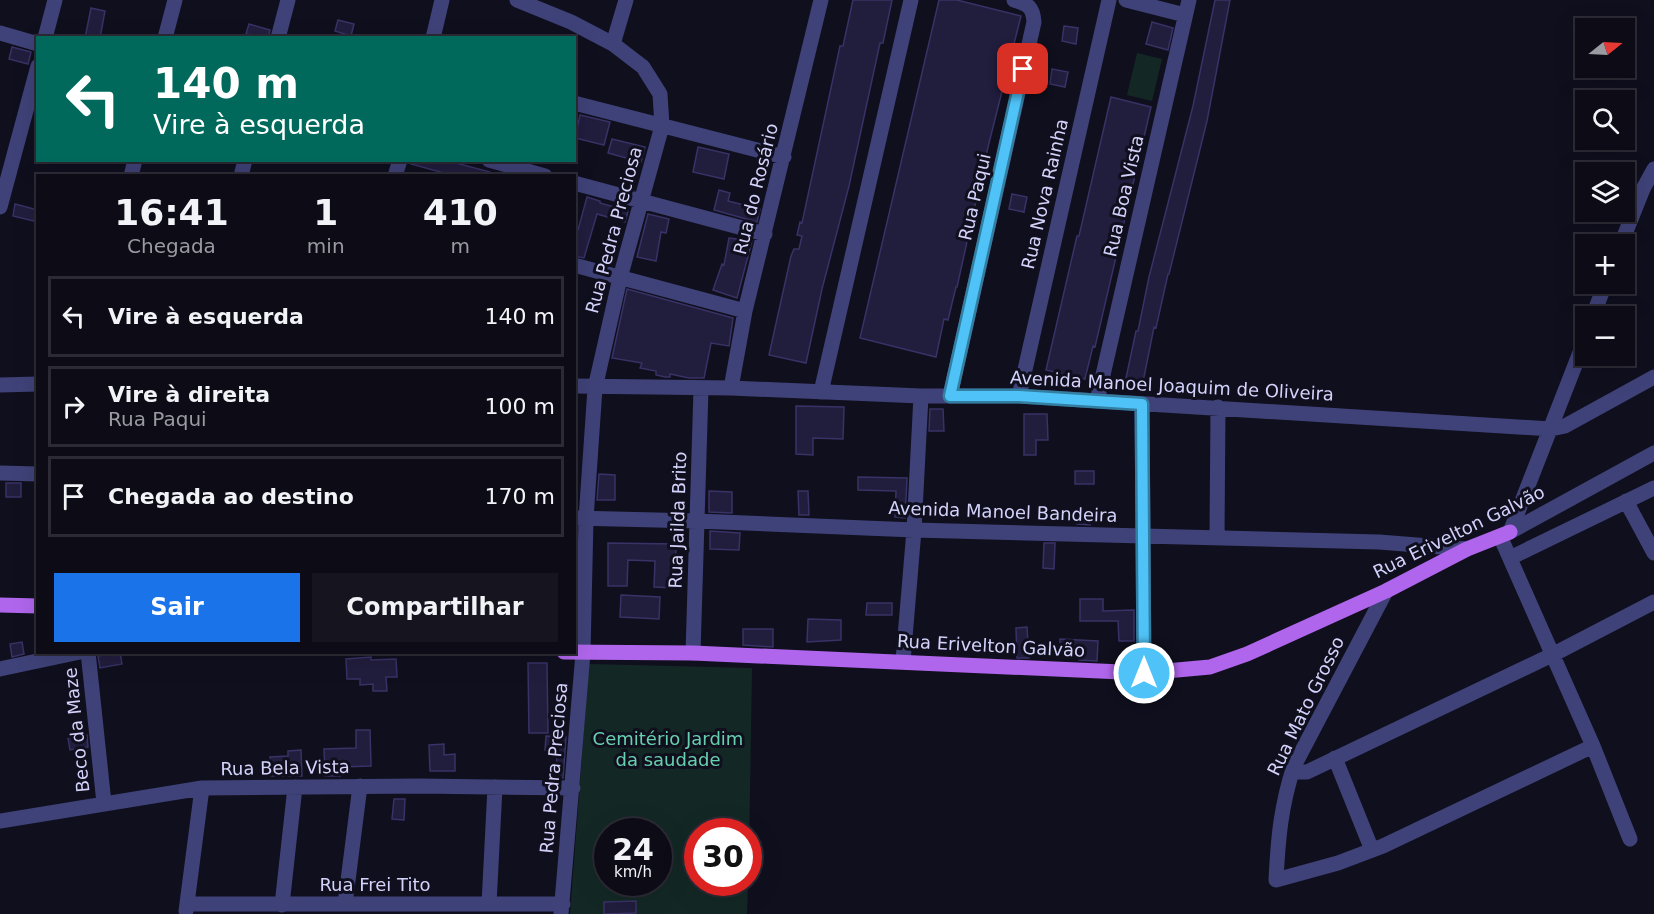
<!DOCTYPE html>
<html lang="pt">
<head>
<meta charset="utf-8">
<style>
  body { margin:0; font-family:"DejaVu Sans",sans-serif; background:#15141f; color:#f1f3f6; height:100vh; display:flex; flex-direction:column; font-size:22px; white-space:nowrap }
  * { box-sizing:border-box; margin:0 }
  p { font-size:20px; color:#9a9ba1 }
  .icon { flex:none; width:33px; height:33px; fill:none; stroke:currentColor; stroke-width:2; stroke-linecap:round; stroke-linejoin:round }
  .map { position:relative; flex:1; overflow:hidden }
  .side { position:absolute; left:36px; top:174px; width:540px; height:480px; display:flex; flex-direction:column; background:#0c0b16; border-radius:0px; box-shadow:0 6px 24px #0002,0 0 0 2px #2c2b35 }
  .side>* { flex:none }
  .banner { position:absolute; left:36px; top:36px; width:540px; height:126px; border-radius:0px; box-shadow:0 6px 24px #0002,0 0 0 2px #2c2b35; background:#00695c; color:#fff; overflow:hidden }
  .needle { width:39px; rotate:72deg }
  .tools { position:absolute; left:1575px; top:18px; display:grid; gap:12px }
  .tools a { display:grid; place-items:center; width:60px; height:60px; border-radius:0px; background:#0c0b16; box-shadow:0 6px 24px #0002,0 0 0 2px #2c2b35; font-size:30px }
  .speed { position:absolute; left:594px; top:818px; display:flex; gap:12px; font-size:30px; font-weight:700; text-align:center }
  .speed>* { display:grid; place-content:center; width:78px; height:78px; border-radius:50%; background:#0c0b16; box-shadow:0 6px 24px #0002,0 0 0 2px #2c2b35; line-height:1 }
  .speed small { font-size:15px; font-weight:400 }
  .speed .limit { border:9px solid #d22; background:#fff; color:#111 }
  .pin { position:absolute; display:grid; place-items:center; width:51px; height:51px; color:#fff; margin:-26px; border-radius:12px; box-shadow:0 3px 9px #0006 }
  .me { position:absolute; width:66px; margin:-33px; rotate:0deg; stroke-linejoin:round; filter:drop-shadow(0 0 4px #0008) }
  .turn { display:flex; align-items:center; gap:21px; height:126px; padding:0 18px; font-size:27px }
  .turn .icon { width:78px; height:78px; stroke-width:2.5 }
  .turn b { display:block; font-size:42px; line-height:51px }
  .eta { display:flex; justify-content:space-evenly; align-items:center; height:102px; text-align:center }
  .eta b { font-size:36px; font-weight:600; line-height:42px }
  .action { display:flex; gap:12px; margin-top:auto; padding:12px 18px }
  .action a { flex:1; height:69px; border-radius:0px; background:#1a73e8; color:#fff; font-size:24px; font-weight:600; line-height:69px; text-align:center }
  .action a+a { background:#15141f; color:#f1f3f6 }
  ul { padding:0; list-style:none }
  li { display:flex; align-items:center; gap:18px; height:81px; margin:0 12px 9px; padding:0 6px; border:3px solid #2c2b35; border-radius:0px }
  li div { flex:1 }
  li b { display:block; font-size:22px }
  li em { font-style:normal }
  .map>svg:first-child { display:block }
  .green { fill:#132825; fill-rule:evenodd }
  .building { fill:#211d3d; stroke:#383266; stroke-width:1.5 }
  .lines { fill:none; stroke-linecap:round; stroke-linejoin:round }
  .minor { stroke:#3f4278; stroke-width:15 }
  .major { stroke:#b066ec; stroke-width:15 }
  .route-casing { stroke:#337fa1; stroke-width:15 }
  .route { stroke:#4fc3f7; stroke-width:10 }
  .labels { text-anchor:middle; stroke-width:6; stroke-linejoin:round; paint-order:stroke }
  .street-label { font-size:18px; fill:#d3d2fa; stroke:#100f1e }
  .park-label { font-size:18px; fill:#67d0ae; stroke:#100f1e }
</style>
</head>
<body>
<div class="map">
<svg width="1654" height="914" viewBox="0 0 1654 914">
  <rect width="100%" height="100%" fill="#100f1e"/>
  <path class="green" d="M1137,53L1162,59L1152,101L1127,95Z
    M589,664L752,668L749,852L748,831H698V882H748L747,914H570ZM608,831H658V882H608Z"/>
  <path class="building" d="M853,0H892L883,43H880L849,186L822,289L806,363L769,355L791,256L794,249H799L802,236L797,235L800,222L802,223L840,46H843Z
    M939,0H957L1021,16L988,147L957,287H956L948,320L944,319L936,357L860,338Z
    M1215,0H1230L1207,121L1169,274H1168L1156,328L1154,327L1143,382L1126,378L1136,331H1138L1149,277L1193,106Z
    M91,8L105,11L100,38H85Z
    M338,20L354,24L351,36L335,31Z
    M1152,22L1173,28L1168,50L1146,44Z
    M249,24L270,30L268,38L246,34Z
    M1064,26L1078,28L1076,44L1062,41Z
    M12,47L31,52L28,64L9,59Z
    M1052,69L1068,72L1065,87L1050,84Z
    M1111,97L1151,107L1095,347L1093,346L1085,379L1046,370L1077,236H1079Z
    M580,115L610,122L604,145L575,138Z
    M612,139L645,147L641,162L608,153Z
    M698,147L729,154L724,179L693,172Z
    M412,160H445L490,172L489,176H443L444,173L411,164Z
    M719,190L730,193L728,201L760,209L757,222L714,210Z
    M1012,194L1027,197L1024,212L1009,209Z
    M587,197L600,201V203L628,211L625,222L597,214L584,258L574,256V228L578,230Z
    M15,204L38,210V222L13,216Z
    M648,214L669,219L666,233L661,232L656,261L637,257Z
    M729,238L752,241L737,298L713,290L722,264L724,265Z
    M627,289L733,318L729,346L711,343L704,378H689L670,374V377H665L656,375V371L640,368L642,363L612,358Z
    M796,406L844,407L843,439L813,438V455L796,454Z
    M930,409H943L944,431H929Z
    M1024,414H1047L1048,440H1036V455H1024Z
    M1075,471H1094V484H1075Z
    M599,474L615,475V500H597Z
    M858,477L907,478L905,518L895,517L896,491L858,490Z
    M6,483H21V497H6Z
    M709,491L732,492V513L709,512Z
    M798,491H808L809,515H799Z
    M1077,511H1090V525L1077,524Z
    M710,531L740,533L739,550L710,549Z
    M608,543L676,544L675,588L654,587L655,561L628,560L627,586H608Z
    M1044,543H1055L1054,569L1043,568Z
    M621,595L660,597L659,619L620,617Z
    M1080,599H1103V611L1134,610V641H1119L1118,621H1080Z
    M867,603H892V615H866Z
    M808,619L841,620V640L807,642Z
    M1027,627L1029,658H1017L1016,628Z
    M743,629H773V647L743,645Z
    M1060,639L1098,641L1097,661L1079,660V650H1060Z
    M22,642L24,654L12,657L10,644Z
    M120,652L122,664L100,668L98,656Z
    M371,657V660L396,659L397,677H386L387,691H373V684L360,685V679H347L346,659Z
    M528,663H547L548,733H529Z
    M356,730H370L371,766L340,767V776H325L324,749L356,748Z
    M87,735L88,747L70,750L68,738Z
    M546,736L566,737L563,778H556L557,751L545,750Z
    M444,744V755L455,754V771H430L429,745Z
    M301,750L302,776H270V757L288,756V751Z
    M394,799H405L404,820L392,819Z
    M636,901V913L604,914V902Z"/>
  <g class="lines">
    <path class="minor" d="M517,0L571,22L613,44L643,67L660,94L662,126L620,278L595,388L586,519L583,653L561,914
      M1126,0L1185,15
      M0,33L38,44
      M45,38L55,0
      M165,38L175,0
      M278,38L288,0
      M433,38L442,0
      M613,44L626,0
      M574,103L784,157
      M489,160L545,176
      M131,176L135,160
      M241,176L245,160
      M395,176L400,160
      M574,183L765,234
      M0,207L38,66
      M1621,244L1643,189L1654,169
      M574,265L745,311
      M1593,316L1605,284
      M0,385L38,384
      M574,386L731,388L921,396H1019L1551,429L1565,426L1654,377
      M731,388L745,311L821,0
      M821,392L911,0
      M950,396L1034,22C1033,7 1028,4 1014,0
      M1019,396L1109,0
      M1097,401L1189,0
      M1142,404L1144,673
      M0,473L38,474
      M1626,501L1654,553
      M574,518L697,521L914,530L1379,542L1467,549
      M1510,532L1586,337
      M1510,532L1654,453
      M1500,536L1593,746L1630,839
      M1217,538L1218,407
      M1510,558L1654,488
      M1386,591L1294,766C1281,805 1278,839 1276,880L1338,863L1383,846L1593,746
      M88,652L104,803
      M693,653L701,389
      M903,661L914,530L921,396
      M0,669L80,652
      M1335,758L1372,850
      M1292,772H1307L1552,655L1654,602
      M0,821L202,788L419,786L573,788
      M187,904H563
      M345,904L360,786
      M489,904L495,787
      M282,905L295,787
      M186,911L202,788"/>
    <path class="major" d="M0,605L38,606
      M564,652L693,653L1144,673L1210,667L1247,654L1386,591L1467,549L1510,532"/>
  </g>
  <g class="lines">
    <defs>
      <path id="route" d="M1023,69L950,396H1019L1142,404L1144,673"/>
    </defs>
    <use href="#route" class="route-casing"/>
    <use href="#route" class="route"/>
  </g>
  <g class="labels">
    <g class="street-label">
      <text transform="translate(756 189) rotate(-76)" y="6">Rua do Rosário</text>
      <text transform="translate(1045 194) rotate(-77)" y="6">Rua Nova Rainha</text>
      <text transform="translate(1124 196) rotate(-77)" y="6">Rua Boa Vista</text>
      <text transform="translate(975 197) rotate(-77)" y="6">Rua Paqui</text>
      <text transform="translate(614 230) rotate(-75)" y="6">Rua Pedra Preciosa</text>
      <text transform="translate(1172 386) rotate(3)" y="6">Avenida Manoel Joaquim de Oliveira</text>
      <text transform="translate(1003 512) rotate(2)" y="6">Avenida Manoel Bandeira</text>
      <text transform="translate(678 520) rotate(-88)" y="6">Rua Jailda Brito</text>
      <text transform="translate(1459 532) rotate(-26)" y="6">Rua Erivelton Galvão</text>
      <text transform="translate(991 646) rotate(3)" y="6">Rua Erivelton Galvão</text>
      <text transform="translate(1306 706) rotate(-64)" y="6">Rua Mato Grosso</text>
      <text transform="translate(77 730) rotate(-96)" y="6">Beco da Maze</text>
      <text transform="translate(285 768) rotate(-1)" y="6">Rua Bela Vista</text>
      <text transform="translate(554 768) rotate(-85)" y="6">Rua Pedra Preciosa</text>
      <text x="375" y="891">Rua Frei Tito</text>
    </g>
    <g class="park-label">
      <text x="668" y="745">Cemitério Jardim<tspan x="668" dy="21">da saudade</tspan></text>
    </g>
  </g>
</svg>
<div class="tools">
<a><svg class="needle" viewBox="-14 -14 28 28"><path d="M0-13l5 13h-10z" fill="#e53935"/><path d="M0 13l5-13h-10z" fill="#9a9ba1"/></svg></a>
<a><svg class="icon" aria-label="search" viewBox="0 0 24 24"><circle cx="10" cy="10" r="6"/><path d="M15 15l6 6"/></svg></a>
<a><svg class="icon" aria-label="layers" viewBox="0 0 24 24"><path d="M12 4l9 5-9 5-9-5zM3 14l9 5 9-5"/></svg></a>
<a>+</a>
<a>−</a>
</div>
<div class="speed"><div>24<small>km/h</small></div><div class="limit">30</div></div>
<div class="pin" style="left:1023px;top:69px;background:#d93025"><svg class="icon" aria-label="arrive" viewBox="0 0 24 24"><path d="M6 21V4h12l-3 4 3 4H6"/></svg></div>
<svg class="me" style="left:1144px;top:673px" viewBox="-20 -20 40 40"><circle r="17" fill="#4fc3f7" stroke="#fff" stroke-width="3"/><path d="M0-11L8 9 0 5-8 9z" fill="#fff"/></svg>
<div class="banner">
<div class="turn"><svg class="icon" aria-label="left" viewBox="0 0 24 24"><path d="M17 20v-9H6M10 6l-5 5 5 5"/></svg><div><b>140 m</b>Vire à esquerda</div></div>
</div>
<section class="side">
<div class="eta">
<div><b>16:41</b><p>Chegada</p></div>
<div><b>1</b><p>min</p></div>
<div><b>410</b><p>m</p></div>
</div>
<ul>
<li><svg class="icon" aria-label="left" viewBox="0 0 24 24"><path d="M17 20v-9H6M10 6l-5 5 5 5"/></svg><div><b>Vire à esquerda</b></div><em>140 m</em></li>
<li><svg class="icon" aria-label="right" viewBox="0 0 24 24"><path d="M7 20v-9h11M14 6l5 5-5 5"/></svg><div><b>Vire à direita</b><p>Rua Paqui</p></div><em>100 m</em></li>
<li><svg class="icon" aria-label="arrive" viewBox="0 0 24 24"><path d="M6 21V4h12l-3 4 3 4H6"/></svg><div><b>Chegada ao destino</b></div><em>170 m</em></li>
</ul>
<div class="action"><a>Sair</a><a>Compartilhar</a></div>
</section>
</div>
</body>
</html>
